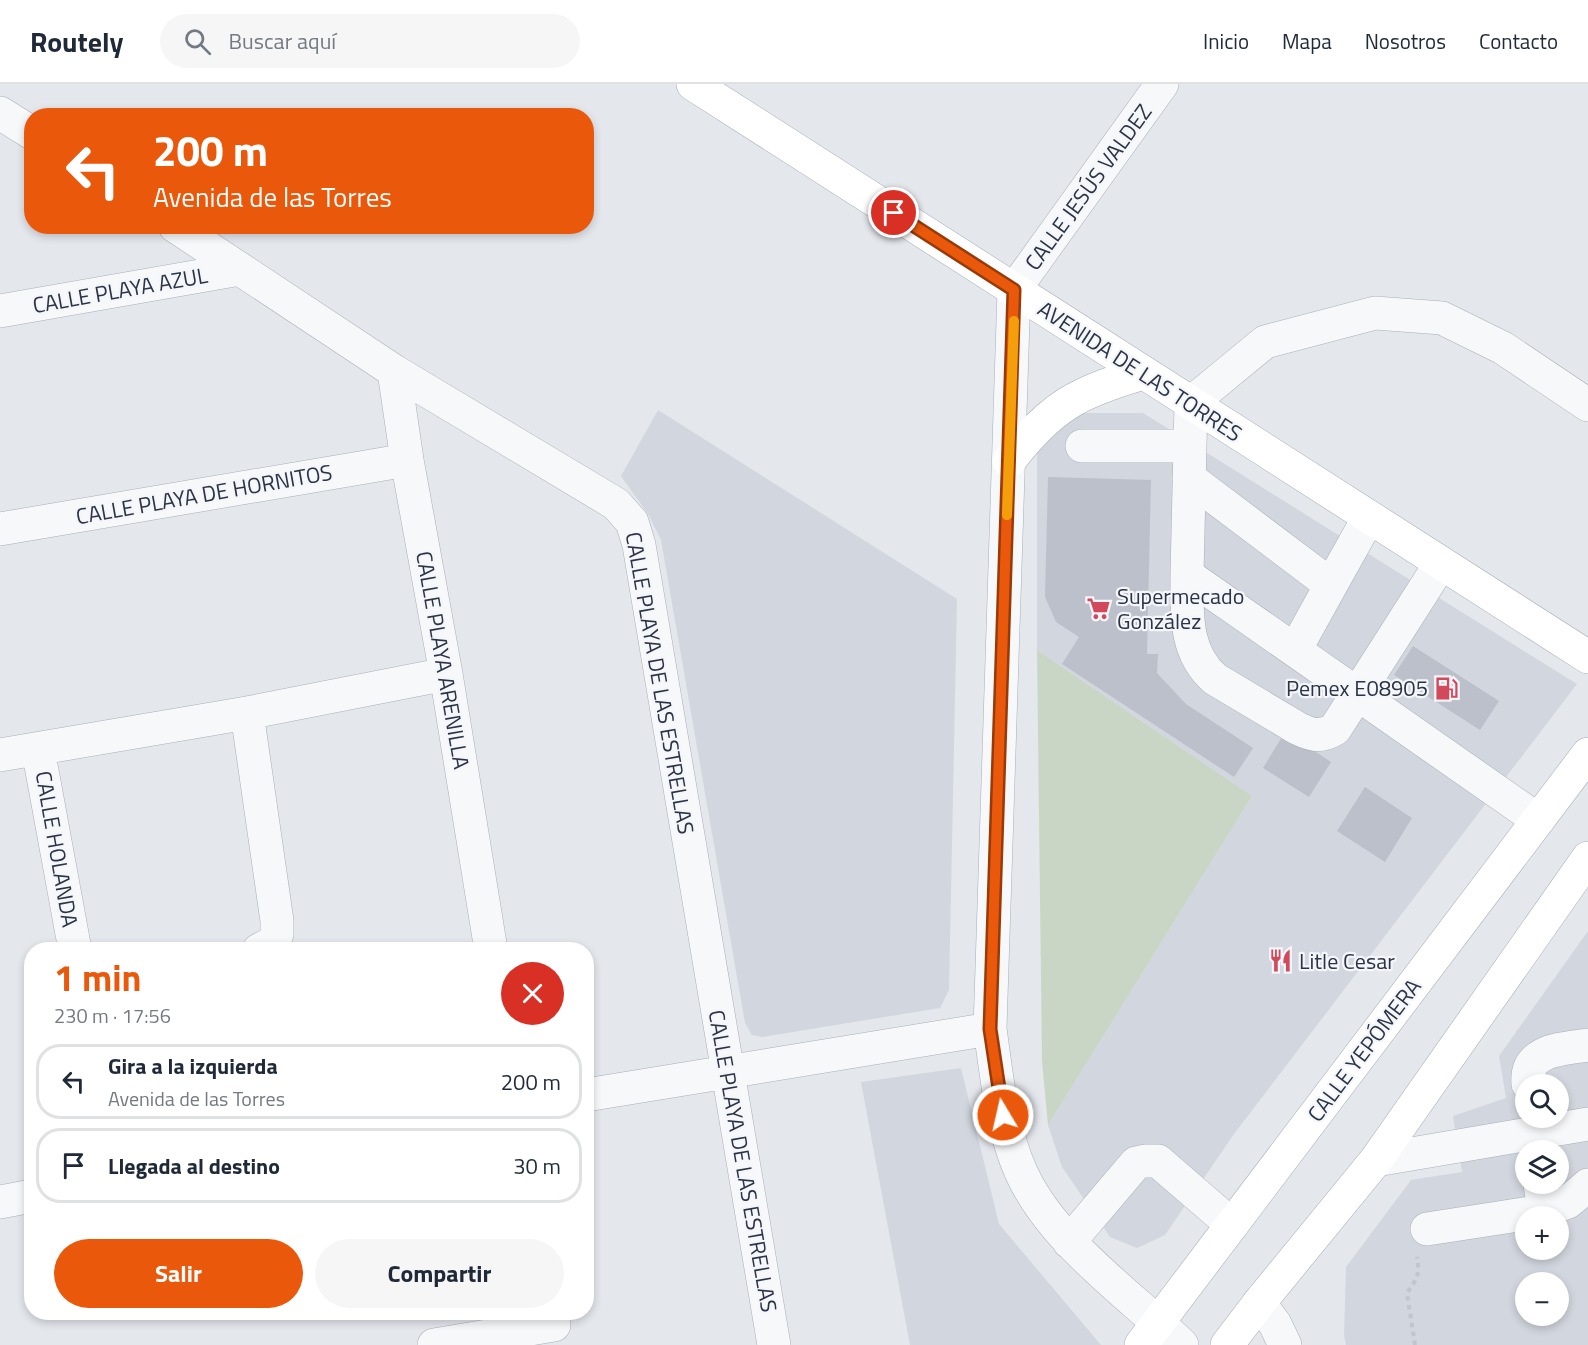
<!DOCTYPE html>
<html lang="es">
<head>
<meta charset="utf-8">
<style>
  body { margin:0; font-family:"Titillium Web",sans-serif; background:#f6f6f7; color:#1f2937; height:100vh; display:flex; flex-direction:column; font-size:22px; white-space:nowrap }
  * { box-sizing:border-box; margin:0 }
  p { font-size:20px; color:#747a83 }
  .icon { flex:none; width:33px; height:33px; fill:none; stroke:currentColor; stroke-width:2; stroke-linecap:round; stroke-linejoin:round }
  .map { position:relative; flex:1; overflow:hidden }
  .sheet { position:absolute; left:24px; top:858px; width:570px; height:378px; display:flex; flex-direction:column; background:#fff; border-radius:24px; box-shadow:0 3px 9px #0003 }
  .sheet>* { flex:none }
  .guide { position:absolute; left:24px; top:24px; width:570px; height:126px; border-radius:24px; box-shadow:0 3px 9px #0003; background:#ea580c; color:#fff; overflow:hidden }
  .buttons { position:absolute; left:1515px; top:990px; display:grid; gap:12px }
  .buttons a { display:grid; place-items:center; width:54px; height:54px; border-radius:50%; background:#fff; box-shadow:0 3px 9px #0003; font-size:30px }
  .pin { position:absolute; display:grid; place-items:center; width:51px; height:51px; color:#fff; margin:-26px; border:3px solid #fff; border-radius:50%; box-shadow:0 2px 6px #0007 }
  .me { position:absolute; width:66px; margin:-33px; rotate:351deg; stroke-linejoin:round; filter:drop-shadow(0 0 4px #0008) }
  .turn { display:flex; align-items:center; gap:21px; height:126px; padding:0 30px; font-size:27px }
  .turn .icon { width:78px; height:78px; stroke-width:2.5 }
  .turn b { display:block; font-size:42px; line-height:51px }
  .round { display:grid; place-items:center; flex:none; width:63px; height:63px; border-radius:32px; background:#f6f6f7 }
  .overview { display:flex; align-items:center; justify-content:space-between; height:102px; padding:0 30px }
  h1 { font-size:36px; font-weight:700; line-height:45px; color:#ea580c }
  .action { display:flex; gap:12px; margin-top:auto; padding:12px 30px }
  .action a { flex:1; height:69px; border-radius:36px; background:#ea580c; color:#fff; font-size:24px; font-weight:700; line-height:69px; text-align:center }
  .action a+a { background:#f6f6f7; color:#1f2937 }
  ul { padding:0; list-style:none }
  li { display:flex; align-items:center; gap:18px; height:75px; margin:0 12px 9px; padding:0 18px; border:3px solid #e0e1e3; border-radius:24px }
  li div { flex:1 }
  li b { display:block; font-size:22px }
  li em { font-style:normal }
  header { display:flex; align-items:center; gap:36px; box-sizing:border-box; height:84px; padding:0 30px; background:#fff; border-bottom:2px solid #e0e1e3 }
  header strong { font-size:28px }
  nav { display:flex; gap:33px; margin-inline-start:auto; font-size:21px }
  .search { width:420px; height:54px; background:#f6f6f7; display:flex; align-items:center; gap:15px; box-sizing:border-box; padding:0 21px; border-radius:33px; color:#747a83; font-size:22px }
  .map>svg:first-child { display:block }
  .built { fill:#d2d6de; fill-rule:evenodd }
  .green { fill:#c9d6c5 }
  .building { fill:#bbc0ca }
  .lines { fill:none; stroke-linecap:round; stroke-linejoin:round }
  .minor-casing { stroke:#a9aeb7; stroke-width:34 }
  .major-casing { stroke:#a3abb8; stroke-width:34 }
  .path { stroke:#c2c5cb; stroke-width:4; stroke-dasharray:4.5 4.5; stroke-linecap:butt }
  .minor { stroke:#f7f8fa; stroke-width:33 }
  .major { stroke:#fff; stroke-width:33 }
  .route-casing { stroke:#983908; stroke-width:15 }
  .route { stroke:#ea580c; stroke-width:10 }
  .slow { stroke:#f59e0b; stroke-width:10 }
  .labels { text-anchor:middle; stroke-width:4.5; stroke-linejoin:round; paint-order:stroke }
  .street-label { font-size:22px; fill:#2b3445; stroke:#f4f6f9 }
  .poi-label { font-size:22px; fill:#2b3445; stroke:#f4f6f9; text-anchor:start }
</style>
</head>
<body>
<header>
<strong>Routely</strong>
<div class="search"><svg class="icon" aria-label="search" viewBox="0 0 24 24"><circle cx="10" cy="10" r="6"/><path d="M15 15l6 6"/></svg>Buscar aquí</div>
<nav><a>Inicio</a><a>Mapa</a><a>Nosotros</a><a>Contacto</a></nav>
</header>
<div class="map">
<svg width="1588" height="1261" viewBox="0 0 1588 1261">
  <rect width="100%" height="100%" fill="#e4e7ec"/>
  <path class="built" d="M658,326L957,515L949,906L940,924L762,953L752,951L745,939L661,456L648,430L621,392Z
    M1065,329H1143L1577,600L1234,1050L1165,1151L1137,1164L1110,1153L1062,1083L1048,1041L1252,712L1037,566V353Z
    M1588,847V1261H1346L1344,1251L1346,1183L1411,1096L1462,1088L1453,1032L1506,1014L1499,972ZM1526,1000H1558V1034H1526ZM1526,1066H1558V1100H1526ZM1526,1132H1558V1166H1526ZM1526,1198H1558V1232H1526Z
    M961,984L999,1140L1101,1261H910L861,998Z"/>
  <path class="green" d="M1037,566L1252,712L1048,1041L1042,977Z"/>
  <path class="building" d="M1048,393L1151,396L1147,570H1158L1157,589L1186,620L1253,664L1234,693L1062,580L1079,553L1056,538L1045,513Z
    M1413,562L1499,617L1480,646L1394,591Z
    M1285,648L1331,678L1309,713L1263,684Z
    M1365,703L1412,734L1385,778L1337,747Z"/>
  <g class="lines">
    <defs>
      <path id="minor" d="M1162,0L1014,206L990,945C997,993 1001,1043 1021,1088C1052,1157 1128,1209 1182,1261
        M0,29L32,49
        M175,142L394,287L616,420L632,438L639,461L774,1261
        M0,227L240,185
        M394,287L407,376L446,590L491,866
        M1082,362H1189
        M1189,394L1331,501L1369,433
        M0,445L407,376
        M1187,491C1187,529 1184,568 1215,595L1297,644C1311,651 1320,654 1335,645L1441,479
        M1295,566L1331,501
        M247,629L277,837V850L274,858L259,866
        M38,665L75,866
        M0,671L247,629L446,590
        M1538,736L1187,491L1191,319L1265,258L1375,229L1442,234L1503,264L1588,321
        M1528,1000C1525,965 1562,965 1588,961
        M586,1011L990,945
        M1376,1076L1588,1040
        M1540,1100L1544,1127
        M0,1118L32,1112
        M1427,1145L1544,1127L1568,1118L1588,1101
        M1069,1158L1136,1079L1145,1077H1158L1232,1141
        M1259,1219L1275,1240L1285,1261
        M434,1261L554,1241"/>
      <path id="major" d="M693,0L1588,573
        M1009,377C1051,322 1078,308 1144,289
        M1141,1261L1588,670
        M1227,1261L1259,1219L1376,1076L1588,774"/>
    </defs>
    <use href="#minor" class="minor-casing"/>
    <use href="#major" class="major-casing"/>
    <path class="path" d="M1415,1261L1407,1209C1417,1194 1420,1192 1417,1173"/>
    <use href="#minor" class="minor"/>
    <use href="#major" class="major"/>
  </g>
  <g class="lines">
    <defs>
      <path id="route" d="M894,129L1014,206L990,945L1003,1031"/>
    </defs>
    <use href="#route" class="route-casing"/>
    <use href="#route" class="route"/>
    <path class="slow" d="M1007,431L1014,237"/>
  </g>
  <defs>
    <symbol id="supermarket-bare" viewBox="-9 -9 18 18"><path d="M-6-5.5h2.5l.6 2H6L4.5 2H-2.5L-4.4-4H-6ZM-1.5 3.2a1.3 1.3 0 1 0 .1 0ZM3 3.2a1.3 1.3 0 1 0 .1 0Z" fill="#d1495b" stroke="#f4f6f9" stroke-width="2.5" paint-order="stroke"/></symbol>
    <symbol id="fuel-bare" viewBox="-9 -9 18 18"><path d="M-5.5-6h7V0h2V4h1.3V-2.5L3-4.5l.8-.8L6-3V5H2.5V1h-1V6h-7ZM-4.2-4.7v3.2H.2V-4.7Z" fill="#d1495b" stroke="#f4f6f9" stroke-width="2.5" paint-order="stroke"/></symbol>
    <symbol id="restaurant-bare" viewBox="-9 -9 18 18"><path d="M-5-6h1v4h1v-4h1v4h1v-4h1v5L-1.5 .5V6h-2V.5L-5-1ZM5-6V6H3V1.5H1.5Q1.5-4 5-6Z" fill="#d1495b" stroke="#f4f6f9" stroke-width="2.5" paint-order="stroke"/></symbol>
  </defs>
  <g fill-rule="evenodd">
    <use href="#supermarket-bare" x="1082" y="508" width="33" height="33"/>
    <use href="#fuel-bare" x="1430" y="588" width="33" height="33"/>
    <use href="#restaurant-bare" x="1264" y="860" width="33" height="33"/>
  </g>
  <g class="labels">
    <g class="street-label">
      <text transform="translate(1088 103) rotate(-54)" y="8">CALLE JESÚS VALDEZ</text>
      <text transform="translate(120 206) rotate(-10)" y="8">CALLE PLAYA AZUL</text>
      <text transform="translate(1140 287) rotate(33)" y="8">AVENIDA DE LAS TORRES</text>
      <text transform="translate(204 410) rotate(-10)" y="8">CALLE PLAYA DE HORNITOS</text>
      <text transform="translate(443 576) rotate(80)" y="8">CALLE PLAYA ARENILLA</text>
      <text transform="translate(660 599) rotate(80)" y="8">CALLE PLAYA DE LAS ESTRELLAS</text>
      <text transform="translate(57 765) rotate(80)" y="8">CALLE HOLANDA</text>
      <text transform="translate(1364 966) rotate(-53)" y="8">CALLE YEPÓMERA</text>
      <text transform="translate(743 1077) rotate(80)" y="8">CALLE PLAYA DE LAS ESTRELLAS</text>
    </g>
    <g class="poi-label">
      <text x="1117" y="520">Supermecado<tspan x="1117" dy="25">González</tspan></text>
      <text x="1428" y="612" text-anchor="end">Pemex E08905</text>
      <text x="1299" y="885">Litle Cesar</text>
    </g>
  </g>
</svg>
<div class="buttons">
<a><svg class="icon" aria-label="search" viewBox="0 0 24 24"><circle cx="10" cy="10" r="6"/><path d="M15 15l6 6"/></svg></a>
<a><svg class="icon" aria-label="layers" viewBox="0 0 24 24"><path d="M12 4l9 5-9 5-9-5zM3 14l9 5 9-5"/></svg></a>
<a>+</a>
<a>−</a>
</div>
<div class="pin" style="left:894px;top:129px;background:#d93025"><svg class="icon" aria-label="arrive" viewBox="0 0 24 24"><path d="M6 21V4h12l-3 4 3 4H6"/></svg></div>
<svg class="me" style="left:1003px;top:1031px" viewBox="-20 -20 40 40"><circle r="17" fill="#ea580c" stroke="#fff" stroke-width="3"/><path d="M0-11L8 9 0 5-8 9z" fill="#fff"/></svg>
<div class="guide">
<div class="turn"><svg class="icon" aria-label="left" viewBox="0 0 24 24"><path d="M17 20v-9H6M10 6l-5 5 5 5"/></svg><div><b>200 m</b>Avenida de las Torres</div></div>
</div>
<section class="sheet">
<div class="overview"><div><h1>1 min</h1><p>230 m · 17:56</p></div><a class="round" style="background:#d93025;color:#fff"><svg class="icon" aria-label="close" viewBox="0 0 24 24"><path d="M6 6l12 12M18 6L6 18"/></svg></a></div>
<ul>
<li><svg class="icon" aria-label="left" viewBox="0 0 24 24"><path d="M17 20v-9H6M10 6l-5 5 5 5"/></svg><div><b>Gira a la izquierda</b><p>Avenida de las Torres</p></div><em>200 m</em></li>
<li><svg class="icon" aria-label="arrive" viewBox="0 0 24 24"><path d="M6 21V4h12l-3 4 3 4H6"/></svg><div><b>Llegada al destino</b></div><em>30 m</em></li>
</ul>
<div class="action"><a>Salir</a><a>Compartir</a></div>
</section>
</div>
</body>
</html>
